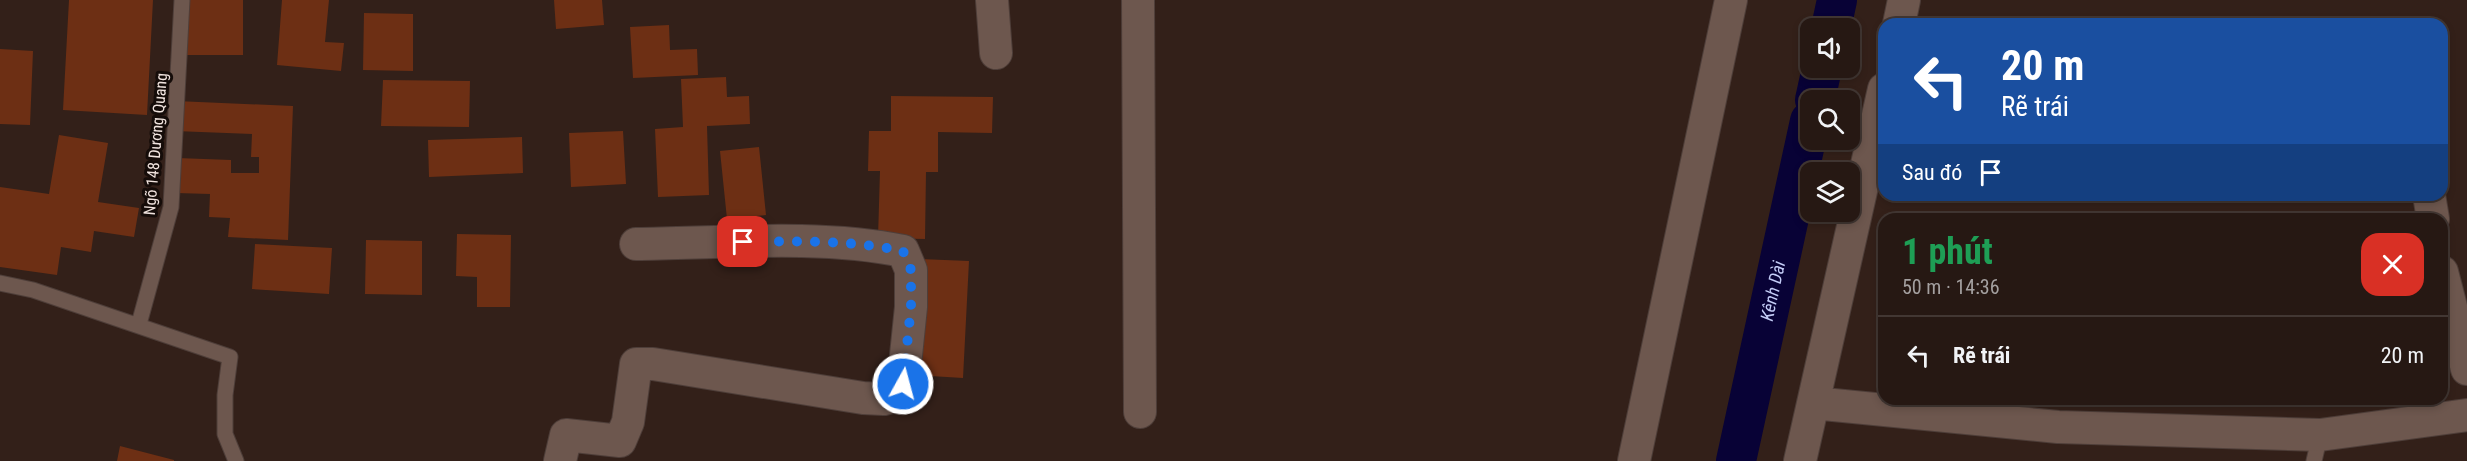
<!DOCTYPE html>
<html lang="vi">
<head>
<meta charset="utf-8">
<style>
  body { margin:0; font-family:"Roboto Condensed",sans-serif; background:#322521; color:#f1f3f6; height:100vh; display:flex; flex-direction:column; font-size:22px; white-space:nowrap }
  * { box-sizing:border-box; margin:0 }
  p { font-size:20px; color:#a4a0a0 }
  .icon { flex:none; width:33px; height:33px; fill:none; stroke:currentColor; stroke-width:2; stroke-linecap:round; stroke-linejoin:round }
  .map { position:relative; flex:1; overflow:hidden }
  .panel { position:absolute; left:1878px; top:213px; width:570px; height:192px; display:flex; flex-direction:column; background:#261813; border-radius:18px; box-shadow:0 3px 9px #0003,0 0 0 2px #423733 }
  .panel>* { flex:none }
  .hud { position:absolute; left:1878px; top:18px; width:570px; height:183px; border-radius:18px; box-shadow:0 3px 9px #0003,0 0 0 2px #423733; background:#1a4fa0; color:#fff; overflow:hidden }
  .buttons { position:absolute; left:1800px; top:18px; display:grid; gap:12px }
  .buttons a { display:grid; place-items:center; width:60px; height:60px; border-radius:12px; background:#261813; box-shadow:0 3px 9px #0003,0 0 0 2px #423733; font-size:30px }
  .pin { position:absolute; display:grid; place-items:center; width:51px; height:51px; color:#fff; margin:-26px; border-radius:12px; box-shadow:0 3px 9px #0006 }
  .me { position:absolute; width:66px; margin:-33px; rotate:7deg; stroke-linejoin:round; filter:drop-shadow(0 0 4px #0008) }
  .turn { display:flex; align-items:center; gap:21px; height:126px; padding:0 24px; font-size:27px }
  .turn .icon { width:78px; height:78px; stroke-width:2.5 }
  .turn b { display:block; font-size:42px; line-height:51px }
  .then { display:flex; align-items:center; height:57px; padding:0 24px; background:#0003; gap:12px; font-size:22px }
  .round { display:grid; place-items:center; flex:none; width:63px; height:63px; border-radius:18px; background:#322521 }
  .summary { display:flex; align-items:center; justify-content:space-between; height:102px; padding:0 24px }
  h1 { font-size:36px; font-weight:700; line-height:45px; color:#1e9e55 }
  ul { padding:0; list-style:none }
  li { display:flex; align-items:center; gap:18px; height:78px; padding:0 24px; border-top:2px solid #423733 }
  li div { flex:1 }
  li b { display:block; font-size:22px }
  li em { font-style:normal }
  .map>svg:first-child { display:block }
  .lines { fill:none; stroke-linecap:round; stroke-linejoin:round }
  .canal { stroke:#080236; stroke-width:40 }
  .building { fill:#6d2f14 }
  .lane-casing { stroke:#4e3e39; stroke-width:17 }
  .street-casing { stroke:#4e3e39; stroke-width:34 }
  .lane { stroke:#6d574e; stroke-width:15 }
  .street { stroke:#6d574e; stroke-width:32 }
  .route { stroke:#1a73e8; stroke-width:10; stroke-dasharray:0 18 }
  .labels { text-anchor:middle; stroke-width:6; stroke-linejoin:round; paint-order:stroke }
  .street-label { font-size:16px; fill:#f1e4df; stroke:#150c09 }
  .water-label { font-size:18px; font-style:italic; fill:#c4cdf7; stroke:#150c09 }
</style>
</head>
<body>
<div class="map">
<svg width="2467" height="461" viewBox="0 0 2467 461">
  <rect width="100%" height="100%" fill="#332019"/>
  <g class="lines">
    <g class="canal">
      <path d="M1831,28L1837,0"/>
      <path d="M1815,100L1822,68"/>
      <path id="s1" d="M1736,461L1810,121"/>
    </g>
  </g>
  <path class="building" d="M69,0H153L147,115L63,110Z
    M177,0H243V55H177Z
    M282,0H329L325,42L344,43L341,71L277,65Z
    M554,0H602L604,25L556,29Z
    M364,13L413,14V71L363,70Z
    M669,25L670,50L697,49L698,75L633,78L630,27Z
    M0,49L33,51L30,125L0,124Z
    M726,77L727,97L749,96L750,124L707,126L709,195L658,197L655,129L683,127L681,79Z
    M383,80L470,81L469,127L381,126Z
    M891,96L993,97L992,133L938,132V172H926L925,239L878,238L880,171H868L869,131H891Z
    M176,101L293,106L288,240L228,237L230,218L209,217L210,194L176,193L177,158L231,160V173H259V157H251L252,134L175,131Z
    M623,131L626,184L571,187L569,133Z
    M59,135L108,143L98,202L139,208L134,237L94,231L91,252L61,247L57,275L0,267V187L49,194Z
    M522,137L523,173L429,177L428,140Z
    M759,147L766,215L727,219L720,151Z
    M457,234L511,235L510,307H477V277L456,276Z
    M366,240L422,241V295L365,294Z
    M255,244L332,248L329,294L252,289Z
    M920,259L969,261L963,378L914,375Z
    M120,446L174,460V461H117Z"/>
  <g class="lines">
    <defs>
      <path id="lane" d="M0,283L33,290L230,357L225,395V434L236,461
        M139,324L171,207L182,0
        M2314,461L2320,435"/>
      <path id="street" d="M992,0L996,53
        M1138,0L1140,412
        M1899,24L1904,0
        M2429,195L2433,219
        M2442,272L2467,369
        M1813,403L2058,427L2320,435L2467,415
        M560,461L566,435L620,441L628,422L636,364H653L863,398L884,399L899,395L903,384L911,307V270L903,251C820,234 721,243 636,244
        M1634,461L1731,0
        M1800,461L1884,89"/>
    </defs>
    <use href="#lane" class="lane-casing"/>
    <use href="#street" class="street-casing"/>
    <use href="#lane" class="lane"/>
    <use href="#street" class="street"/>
  </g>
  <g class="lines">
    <path class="route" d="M743,242C796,241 851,240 903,251L911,270V307L903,384"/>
  </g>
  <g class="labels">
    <g class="street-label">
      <text transform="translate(155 144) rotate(-85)" y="6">Ngõ 148 Dương Quang</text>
    </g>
    <g class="water-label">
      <text dy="6" stroke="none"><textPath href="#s1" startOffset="174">Kênh Dài</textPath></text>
    </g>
  </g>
</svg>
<div class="buttons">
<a><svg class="icon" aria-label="sound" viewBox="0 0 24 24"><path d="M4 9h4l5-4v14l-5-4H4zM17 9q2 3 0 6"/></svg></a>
<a><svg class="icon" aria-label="search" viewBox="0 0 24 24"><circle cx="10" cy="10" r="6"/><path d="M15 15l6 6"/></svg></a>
<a><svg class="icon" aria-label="layers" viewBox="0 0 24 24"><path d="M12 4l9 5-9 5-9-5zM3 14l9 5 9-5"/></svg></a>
</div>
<div class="pin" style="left:743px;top:242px;background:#d93025"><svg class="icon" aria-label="arrive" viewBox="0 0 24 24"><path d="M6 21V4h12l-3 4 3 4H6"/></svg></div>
<svg class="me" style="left:903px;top:384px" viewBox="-20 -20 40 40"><circle r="17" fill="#1a73e8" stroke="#fff" stroke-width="3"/><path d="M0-11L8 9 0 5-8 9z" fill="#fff"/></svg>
<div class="hud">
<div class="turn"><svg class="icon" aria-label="left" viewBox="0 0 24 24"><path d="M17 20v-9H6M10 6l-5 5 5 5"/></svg><div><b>20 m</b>Rẽ trái</div></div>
<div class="then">Sau đó<svg class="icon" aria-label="arrive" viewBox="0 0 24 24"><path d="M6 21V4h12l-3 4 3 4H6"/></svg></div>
</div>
<section class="panel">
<div class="summary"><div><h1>1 phút</h1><p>50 m · 14:36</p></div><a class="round" style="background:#d93025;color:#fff"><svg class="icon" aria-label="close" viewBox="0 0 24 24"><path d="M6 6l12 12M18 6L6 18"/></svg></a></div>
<ul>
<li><svg class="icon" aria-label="left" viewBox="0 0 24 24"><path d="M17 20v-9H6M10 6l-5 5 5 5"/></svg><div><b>Rẽ trái</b></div><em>20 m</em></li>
</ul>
</section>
</div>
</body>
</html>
